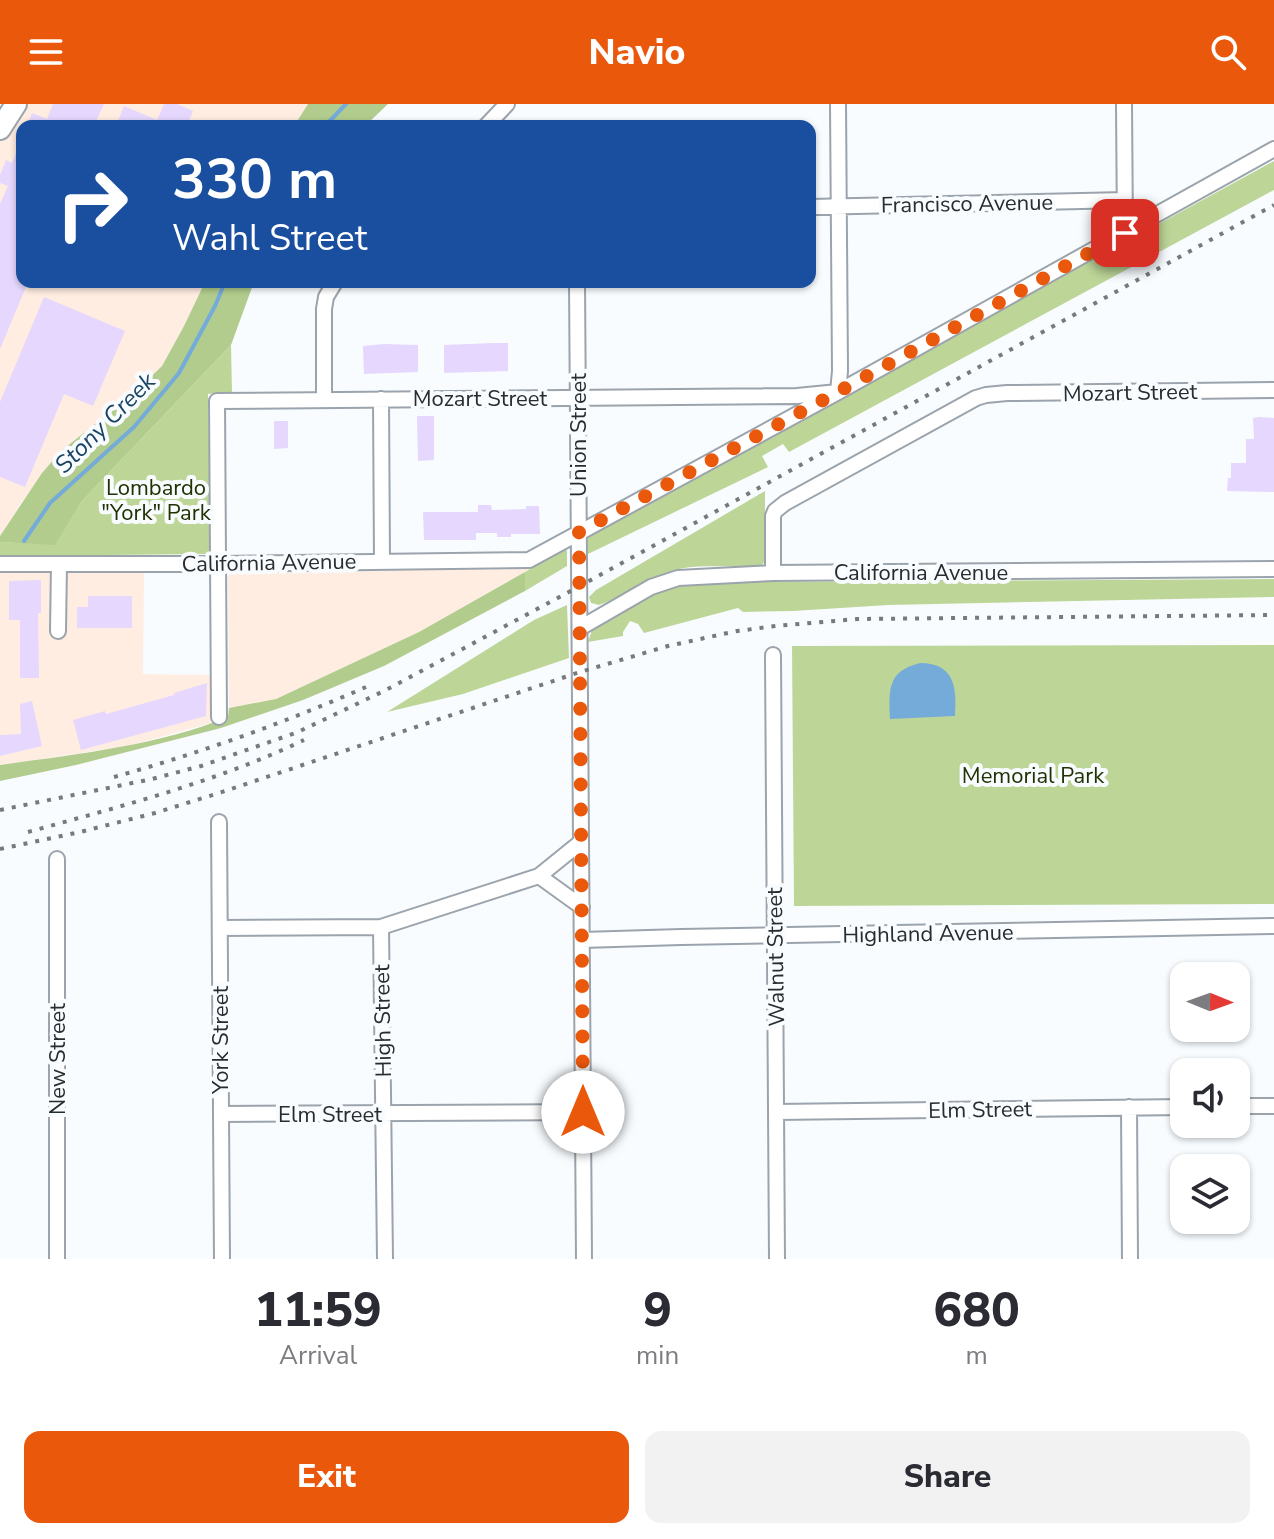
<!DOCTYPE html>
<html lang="en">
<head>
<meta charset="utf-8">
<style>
  body { margin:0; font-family:"Nunito Sans",sans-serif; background:#f2f2f3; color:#2b2b33; height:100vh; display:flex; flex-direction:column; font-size:30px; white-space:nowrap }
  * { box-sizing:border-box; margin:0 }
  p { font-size:26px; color:#7c7c81 }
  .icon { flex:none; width:44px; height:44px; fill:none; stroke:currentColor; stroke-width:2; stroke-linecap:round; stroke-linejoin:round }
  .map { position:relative; height:1155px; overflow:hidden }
  .sheet { display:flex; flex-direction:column; background:#fff; flex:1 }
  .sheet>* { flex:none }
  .guide { position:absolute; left:16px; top:16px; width:800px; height:168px; border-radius:16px; box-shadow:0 2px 6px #0004; background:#1a4fa0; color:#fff; overflow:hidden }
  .needle { width:52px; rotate:91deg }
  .tools { position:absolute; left:1170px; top:858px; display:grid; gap:16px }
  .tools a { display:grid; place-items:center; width:80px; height:80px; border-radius:16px; background:#fff; box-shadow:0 2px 6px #0004; font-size:40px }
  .pin { position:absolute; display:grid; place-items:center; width:68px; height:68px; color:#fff; margin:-34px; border-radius:16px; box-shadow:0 4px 12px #0006 }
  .me { position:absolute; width:88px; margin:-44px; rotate:0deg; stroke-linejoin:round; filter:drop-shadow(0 0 6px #0008) }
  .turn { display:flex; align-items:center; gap:28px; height:168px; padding:0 24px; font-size:36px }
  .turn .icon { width:104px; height:104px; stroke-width:2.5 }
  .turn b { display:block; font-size:56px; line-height:68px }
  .eta { display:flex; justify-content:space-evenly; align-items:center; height:136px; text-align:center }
  .eta b { font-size:48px; font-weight:800; line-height:56px }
  .action { display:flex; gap:16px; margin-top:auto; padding:16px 24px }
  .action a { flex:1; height:92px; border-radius:16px; background:#ea580c; color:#fff; font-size:32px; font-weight:800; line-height:92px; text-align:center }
  .action a+a { background:#f2f2f3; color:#2b2b33 }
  header { display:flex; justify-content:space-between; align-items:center; height:104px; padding:0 24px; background:#ea580c; color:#fff; font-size:36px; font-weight:800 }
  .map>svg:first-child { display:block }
  .industrial { fill:#ffede2 }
  .green { fill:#bdd698 }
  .forest { fill:#b2cc8d }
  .water { fill:#74abd9 }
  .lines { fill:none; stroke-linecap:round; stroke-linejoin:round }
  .stream { stroke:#74abd9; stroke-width:4 }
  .building { fill:#e5d7fd }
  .street-casing { stroke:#9ba4ac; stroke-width:18 }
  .secondary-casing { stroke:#9ba4ac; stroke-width:24 }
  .street { stroke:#fff; stroke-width:14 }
  .secondary { stroke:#fff; stroke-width:20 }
  .rail { stroke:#777a7d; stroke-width:4; stroke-dasharray:4 8; stroke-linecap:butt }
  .route { stroke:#ea580c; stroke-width:14; stroke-dasharray:0 25.2 }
  .labels { text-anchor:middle; stroke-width:8; stroke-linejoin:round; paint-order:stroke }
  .street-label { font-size:22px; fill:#292c2f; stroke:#f8fcff }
  .park-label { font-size:22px; fill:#223102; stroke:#f8fcff }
  .water-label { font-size:24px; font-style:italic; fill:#1a4363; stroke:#f8fcff }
</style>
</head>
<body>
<header><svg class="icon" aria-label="menu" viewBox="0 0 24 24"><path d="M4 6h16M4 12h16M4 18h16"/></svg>Navio<svg class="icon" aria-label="search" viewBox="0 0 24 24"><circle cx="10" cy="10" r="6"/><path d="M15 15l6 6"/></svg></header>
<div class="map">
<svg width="1274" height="1155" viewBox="0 0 1274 1155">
  <rect width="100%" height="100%" fill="#f8fcff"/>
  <path class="industrial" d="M22,0H308L294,22H22V178H205L184,222L162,262L134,289L61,347L21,399L0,432V37Z
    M530,465L419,528L276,595L229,604L228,472L231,467Z
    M0,468H144L143,570L212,571L211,619L128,642L0,661Z"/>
  <path class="green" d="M1274,57V86L789,348L783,340L762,352L768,363L588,450L587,435L591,430Z
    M231,241L232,288L208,290L211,450L0,452V438L55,440L82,397Z
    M765,387V457L762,461L753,463C730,463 706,461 684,464C653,469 628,491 599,501L591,499L589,493L596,486Z
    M566,446L567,447V462L525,487V468L560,447Z
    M1274,475V493L888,501L793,507L743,508L738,504L644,529L638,520L630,517L623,528V532L588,538L592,526L597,521L646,491L666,484L683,481L752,476L758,478Z
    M567,501L569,554L463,590L387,608L534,516Z
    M1274,541V800L794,802L792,542Z"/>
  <path class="forest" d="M308,0H388L365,22H294Z
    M205,178H254L231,241L82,397L55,441L0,438V432L42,369L61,347L134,289L162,262L184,222Z
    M525,468V487L384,562L303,596L221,624L76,661L0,677V661C77,650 156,642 228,613L229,604L276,595L419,528Z"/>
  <path class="water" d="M920,559C955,559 957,584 955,612L890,615C889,586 887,567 920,559Z"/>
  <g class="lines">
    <path class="stream" d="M325,22L346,0
      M24,437L50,399L134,323L179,269L215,202L225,178"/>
  </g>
  <path class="building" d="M53,0H104L94,22H27L32,9L47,15Z
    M164,0H177L193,7L187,22H116L124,2L157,16Z
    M22,35V178H28L0,245V100L8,82L0,79V71L6,56L12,59Z
    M44,193L125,227L93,302L64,290L25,383L0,373V298Z
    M494,239H508V267L444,269V241Z
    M384,240L418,241V268L364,270L363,242Z
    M417,312H434V356L418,357Z
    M1259,313L1274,314V388L1227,387L1228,374H1231V359H1246V335H1254L1253,314Z
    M274,317H288V344L274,345Z
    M478,401H491L492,406L526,405V402H539L540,430H511V433H497V429H476V436H424L423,408H478Z
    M41,476V509H38L39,574H20V516H9V477Z
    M88,492H132V524H77V503H88Z
    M207,579L206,612L81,646L73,616L105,607L106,610L174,591V589Z
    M32,597L42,642L0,652V631L21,630L20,600Z"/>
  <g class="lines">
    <defs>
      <path id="street" d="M1124,0L1125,129
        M486,22L507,0
        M810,103L1125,96
        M577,178L584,1155
        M324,295V205L326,193L335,178
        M381,295L382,457
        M0,460H218L529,456L838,288L1274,45
        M773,469V412L775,407L785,399L976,294L986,291L1007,289L1274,286
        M580,524L651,483L678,474L773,469L1274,465
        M58,527L59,460
        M773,551L777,1155
        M219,613L217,297L797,292L838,288L840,267L838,0
        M219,718L222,1155
        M57,755V1155
        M539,772L582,803
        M381,823L385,1155
        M220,824L381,823L539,772L581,738
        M582,836L681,833L1274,822
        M1236,1002H1274
        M1129,1003L1130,1155
        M776,1008L1184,1003
        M221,1010L583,1008"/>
      <path id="secondary" d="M0,25L16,0"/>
    </defs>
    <use href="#street" class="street-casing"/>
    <use href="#secondary" class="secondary-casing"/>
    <use href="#street" class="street"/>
    <use href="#secondary" class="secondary"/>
    <path class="rail" d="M114,673C200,649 284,619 366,583
      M0,706L152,675L201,662L298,628L386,586L580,482L1274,101
      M28,728C122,702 216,678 304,636
      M0,745L80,728L155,709L219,689L580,568L668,542L737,527L776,522L857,515L1274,511"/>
  </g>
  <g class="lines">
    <path class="route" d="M583,1008L579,428L838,288L1125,129"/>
  </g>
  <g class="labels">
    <g class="street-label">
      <text transform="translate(967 99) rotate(-1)" y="8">Francisco Avenue</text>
      <text transform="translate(1130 288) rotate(-1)" y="8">Mozart Street</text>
      <text x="480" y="302">Mozart Street</text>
      <text transform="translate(578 331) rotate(-90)" y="8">Union Street</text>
      <text transform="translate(269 458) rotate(-1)" y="8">California Avenue</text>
      <text x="921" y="476">California Avenue</text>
      <text transform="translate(928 829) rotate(-1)" y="8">Highland Avenue</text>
      <text transform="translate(775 853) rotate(-91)" y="8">Walnut Street</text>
      <text transform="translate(382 917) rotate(-91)" y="8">High Street</text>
      <text transform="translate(220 936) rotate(-90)" y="8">York Street</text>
      <text transform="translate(57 955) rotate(-90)" y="8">New Street</text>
      <text transform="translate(980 1005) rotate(-1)" y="8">Elm Street</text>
      <text x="330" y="1018">Elm Street</text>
    </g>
    <g class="park-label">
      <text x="156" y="391">Lombardo<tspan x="156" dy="25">"York" Park</tspan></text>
      <text x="1033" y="679">Memorial Park</text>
    </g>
    <g class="water-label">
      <text transform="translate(105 319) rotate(-45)" y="8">Stony Creek</text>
    </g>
  </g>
</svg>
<div class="tools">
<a><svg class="needle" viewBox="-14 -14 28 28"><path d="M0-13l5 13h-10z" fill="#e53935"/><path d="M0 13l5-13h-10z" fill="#7c7c81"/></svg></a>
<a><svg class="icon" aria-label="sound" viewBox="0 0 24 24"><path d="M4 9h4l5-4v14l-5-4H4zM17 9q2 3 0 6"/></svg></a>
<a><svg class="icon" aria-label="layers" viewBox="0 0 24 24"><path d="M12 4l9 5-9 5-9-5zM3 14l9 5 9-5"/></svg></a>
</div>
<div class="pin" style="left:1125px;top:129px;background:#d93025"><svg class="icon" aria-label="arrive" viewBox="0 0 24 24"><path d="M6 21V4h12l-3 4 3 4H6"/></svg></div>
<svg class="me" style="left:583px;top:1008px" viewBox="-20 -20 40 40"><circle r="19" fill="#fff"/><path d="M0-13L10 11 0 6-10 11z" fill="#ea580c"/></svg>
<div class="guide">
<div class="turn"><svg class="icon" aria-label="right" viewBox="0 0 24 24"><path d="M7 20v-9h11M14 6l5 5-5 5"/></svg><div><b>330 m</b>Wahl Street</div></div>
</div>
</div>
<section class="sheet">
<div class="eta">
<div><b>11:59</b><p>Arrival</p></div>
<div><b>9</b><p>min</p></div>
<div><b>680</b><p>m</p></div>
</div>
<div class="action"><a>Exit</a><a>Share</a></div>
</section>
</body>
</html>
